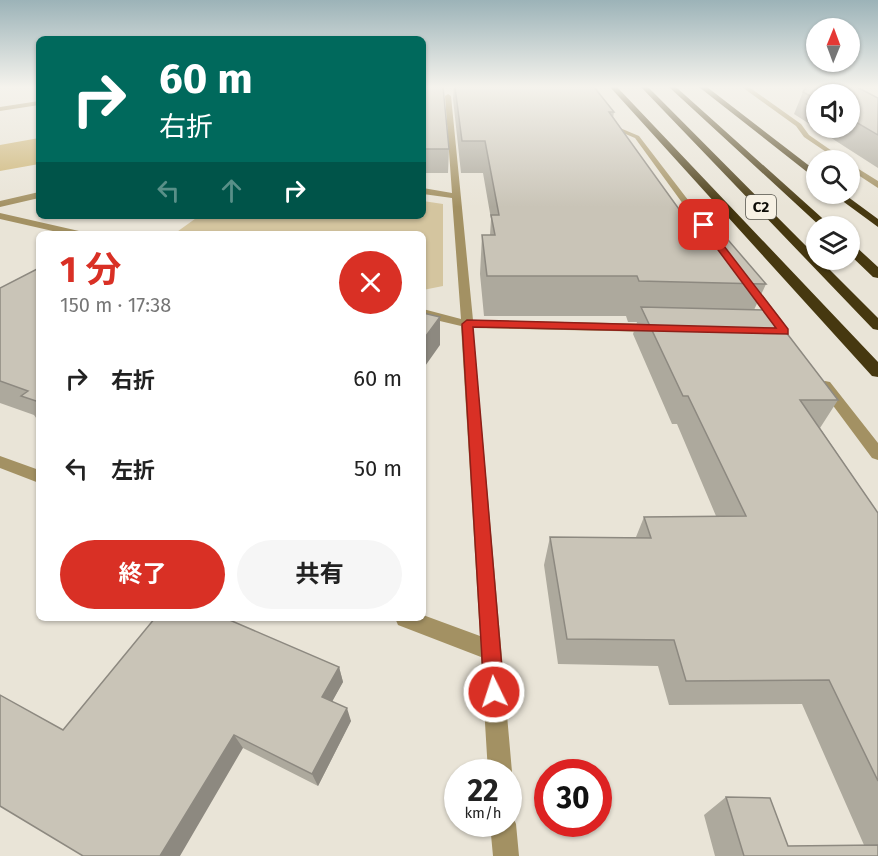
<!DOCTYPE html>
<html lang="ja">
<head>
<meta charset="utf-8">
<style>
  body { margin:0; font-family:"Fira Sans","Noto Sans JP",sans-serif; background:#f6f6f6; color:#222; height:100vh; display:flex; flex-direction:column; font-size:22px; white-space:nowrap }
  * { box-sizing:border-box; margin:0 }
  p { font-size:20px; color:#767676 }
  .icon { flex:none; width:33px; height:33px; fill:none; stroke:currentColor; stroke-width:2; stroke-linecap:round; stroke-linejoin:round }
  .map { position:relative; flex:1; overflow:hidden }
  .drawer { position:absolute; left:36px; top:231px; width:390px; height:390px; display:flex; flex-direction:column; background:#fff; border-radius:9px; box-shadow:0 2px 4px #0004 }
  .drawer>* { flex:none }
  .top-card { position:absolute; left:36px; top:36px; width:390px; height:183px; border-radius:9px; box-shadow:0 2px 4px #0004; background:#00695c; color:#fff; overflow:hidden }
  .needle { width:39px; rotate:1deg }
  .tools { position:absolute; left:806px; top:18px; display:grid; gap:12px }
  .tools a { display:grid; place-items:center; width:54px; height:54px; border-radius:50%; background:#fff; box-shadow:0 2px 4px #0004; font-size:30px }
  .speed { position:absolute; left:444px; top:759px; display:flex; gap:12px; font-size:30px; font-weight:700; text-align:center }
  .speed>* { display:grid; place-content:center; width:78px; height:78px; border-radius:50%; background:#fff; box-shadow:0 2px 4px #0004; line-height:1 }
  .speed small { font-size:15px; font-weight:400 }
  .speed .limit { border:9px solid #d22; background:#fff; color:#111 }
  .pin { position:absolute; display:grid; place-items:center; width:51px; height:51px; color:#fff; margin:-26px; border-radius:12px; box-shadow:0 3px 9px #0006 }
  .me { position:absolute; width:66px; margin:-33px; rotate:356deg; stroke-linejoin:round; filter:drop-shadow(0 0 4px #0008) }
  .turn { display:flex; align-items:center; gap:21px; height:126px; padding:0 24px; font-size:27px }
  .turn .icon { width:78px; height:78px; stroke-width:2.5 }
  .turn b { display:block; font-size:42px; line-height:51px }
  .lanes { display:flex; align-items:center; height:57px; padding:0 24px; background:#0003; justify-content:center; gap:30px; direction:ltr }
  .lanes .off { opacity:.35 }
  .round { display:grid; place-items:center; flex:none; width:63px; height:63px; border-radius:32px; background:#f6f6f6 }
  .summary { display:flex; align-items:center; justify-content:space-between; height:102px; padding:0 24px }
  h1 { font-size:36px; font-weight:700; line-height:45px; color:#d93025 }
  .button { display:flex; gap:12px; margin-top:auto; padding:12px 24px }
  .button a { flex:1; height:69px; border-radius:36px; background:#d93025; color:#fff; font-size:24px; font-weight:700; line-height:69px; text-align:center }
  .button a+a { background:#f6f6f6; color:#222 }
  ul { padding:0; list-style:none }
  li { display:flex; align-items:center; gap:18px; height:90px; padding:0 24px }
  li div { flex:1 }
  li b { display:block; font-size:22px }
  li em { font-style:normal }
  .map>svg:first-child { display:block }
  .green { fill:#d4c59f }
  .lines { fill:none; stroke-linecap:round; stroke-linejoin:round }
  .river { fill:#cbb271; fill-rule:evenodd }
  .minor { fill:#a39163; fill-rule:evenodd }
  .highway { fill:#463810; fill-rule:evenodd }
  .wall { fill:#ada99d; fill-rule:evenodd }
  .shaded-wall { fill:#8d8980 }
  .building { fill:#c9c4b7; stroke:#8d8980; stroke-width:1.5 }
  .route { fill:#d93025; stroke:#8d1f18; stroke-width:1.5 }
  .labels { text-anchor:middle; stroke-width:4.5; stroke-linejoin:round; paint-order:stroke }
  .shield { fill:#f7f1e4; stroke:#535149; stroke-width:1.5 }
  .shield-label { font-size:15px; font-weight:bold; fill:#0d0c07 }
</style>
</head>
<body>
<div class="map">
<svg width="878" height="856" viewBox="0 0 878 856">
  <rect width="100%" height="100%" fill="#e9e4d7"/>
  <path class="green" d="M423,201L443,204V286L423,290V234H174L199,216H423Z"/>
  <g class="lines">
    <path class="river" d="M39,138V164L0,171V145Z"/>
    <path class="minor" d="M585,87H591L620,128L639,136L708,226V230H702L635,138L616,130Z
      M742,87H749L801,124L809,135L845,160H838L804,137L796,126Z
      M448,94L451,96L473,320L656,324L662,328L656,332L473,328L512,772L508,781V772H488L481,657L398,625L395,618H423V615L480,636L461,326L423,317V309L461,319L452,198L423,194V188L452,193L445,96Z
      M39,101V105L0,111V107Z
      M849,163L878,181V188L849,169Z
      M39,192V198L0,207V201Z
      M0,213L79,231L84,234H66L0,219Z
      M747,279L751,280L784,323V329H776L741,282Z
      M825,381L830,382L878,443V460L872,458L820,388L818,385Z
      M0,456L39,470V483L0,468Z
      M508,813L512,815L516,824L519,856H493L490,824H508Z"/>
    <path class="highway" d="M610,87H617L878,362V377L872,376Z
      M641,87H648L816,256V260H820L878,318V330L873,329Z
      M669,87H676L831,226H820Z
      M699,87H707L816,171V179Z
      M833,194H844L878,219V227Z
      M849,243L853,244L878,267V278L873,277L849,254Z"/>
  </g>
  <path class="wall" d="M423,87L449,149L448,173H423Z
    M454,87H594L614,112L613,118L681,212L766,284L754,310L838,400L820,428L878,513V856H715L704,815L726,797L788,846L864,845L802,704L669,705L658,666L558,664L544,565L550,537H636L644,517L716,516L677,424H672L633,334L637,322H628L626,316H484L480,274L482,235H490L491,219L483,173H461L453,99Z
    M806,87H857L878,98V168L794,114L803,92ZM816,94H849V128H816Z
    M39,268V422L34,415L0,403V288Z
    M339,667L343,682L332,701L351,721L318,786L243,748L63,730Z"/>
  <path class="shaded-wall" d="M440,317V345L423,369V340Z
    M339,667L343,682L327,711L322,697Z
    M347,708L351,721L318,786L312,774Z
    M234,735L243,748L180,856H160Z"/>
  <path class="building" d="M423,87H443L449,149H423Z
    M455,87H594L614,112H609L681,212H704L766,284L639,281L637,276H487L482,235H495L491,215H499L485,141H462Z
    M806,87H857L878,98V135L849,118V94H816V99L803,92Z
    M39,268V402L21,396L28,391L0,381V288Z
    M641,307L769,310L838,400H800L878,513V781L829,680L686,681L674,640L567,639L550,537L651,538L644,517L746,516L688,396H683Z
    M423,313L440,317L423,340Z
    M155,618H225L339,667L322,697L347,708L312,774L234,735L160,856H83L0,806V695L63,730Z
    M726,797L770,798L788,846L878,845V856H744Z"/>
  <linearGradient id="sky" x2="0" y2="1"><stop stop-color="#9cb3b8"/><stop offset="0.42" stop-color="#f5f3ed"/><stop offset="1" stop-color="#f5f3ed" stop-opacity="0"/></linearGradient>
  <rect width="878" height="207" fill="url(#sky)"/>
  <path class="route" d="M701,224H707L788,329V334L473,327L504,692L501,699L494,702L487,699L484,692L462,324L467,320L776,328L701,227Z"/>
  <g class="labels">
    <rect class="shield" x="746" y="195" width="30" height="24" rx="4.5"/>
    <g class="shield-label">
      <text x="761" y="212">C2</text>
    </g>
  </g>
</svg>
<div class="tools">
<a><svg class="needle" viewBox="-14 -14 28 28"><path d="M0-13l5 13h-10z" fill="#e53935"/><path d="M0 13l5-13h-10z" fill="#767676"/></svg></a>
<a><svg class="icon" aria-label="sound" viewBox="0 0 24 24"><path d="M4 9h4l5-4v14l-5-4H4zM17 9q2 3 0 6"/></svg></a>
<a><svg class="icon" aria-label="search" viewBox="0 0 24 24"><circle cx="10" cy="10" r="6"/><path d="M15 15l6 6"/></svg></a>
<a><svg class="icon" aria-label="layers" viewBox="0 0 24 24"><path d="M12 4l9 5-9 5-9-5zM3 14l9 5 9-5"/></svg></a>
</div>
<div class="speed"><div>22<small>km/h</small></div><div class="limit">30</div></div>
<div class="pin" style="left:704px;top:225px;background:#d93025"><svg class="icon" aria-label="arrive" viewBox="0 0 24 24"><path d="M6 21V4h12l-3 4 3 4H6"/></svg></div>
<svg class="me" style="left:494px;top:692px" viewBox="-20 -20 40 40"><circle r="17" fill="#d93025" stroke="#fff" stroke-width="3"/><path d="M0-11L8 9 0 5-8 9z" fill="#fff"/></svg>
<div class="top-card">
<div class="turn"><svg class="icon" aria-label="right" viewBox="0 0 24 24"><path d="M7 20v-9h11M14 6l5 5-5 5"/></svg><div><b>60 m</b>右折</div></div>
<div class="lanes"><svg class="icon off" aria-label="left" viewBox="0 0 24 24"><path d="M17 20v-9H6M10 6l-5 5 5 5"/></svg><svg class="icon off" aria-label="ahead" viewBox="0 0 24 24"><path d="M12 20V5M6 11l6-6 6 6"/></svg><svg class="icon" aria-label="right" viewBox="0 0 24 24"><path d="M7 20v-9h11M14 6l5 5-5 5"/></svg></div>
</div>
<section class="drawer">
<div class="summary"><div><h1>1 分</h1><p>150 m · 17:38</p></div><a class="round" style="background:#d93025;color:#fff"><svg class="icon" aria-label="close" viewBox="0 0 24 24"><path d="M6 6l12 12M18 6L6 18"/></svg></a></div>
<ul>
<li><svg class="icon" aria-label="right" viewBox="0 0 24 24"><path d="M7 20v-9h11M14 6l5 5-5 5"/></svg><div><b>右折</b></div><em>60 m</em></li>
<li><svg class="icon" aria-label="left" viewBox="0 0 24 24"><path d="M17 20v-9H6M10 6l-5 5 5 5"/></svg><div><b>左折</b></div><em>50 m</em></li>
</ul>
<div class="button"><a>終了</a><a>共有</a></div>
</section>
</div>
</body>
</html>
